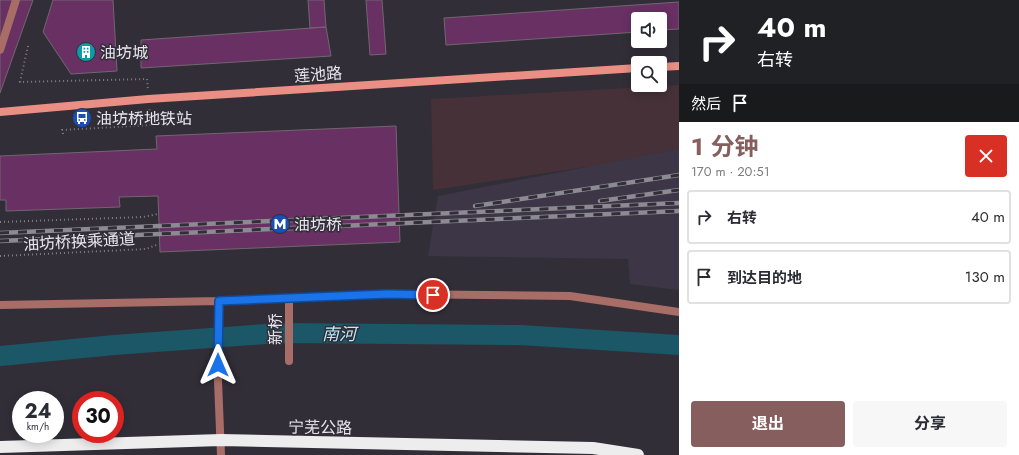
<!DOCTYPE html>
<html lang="zh">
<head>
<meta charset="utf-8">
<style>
  body { margin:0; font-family:Jost,"Noto Sans SC",sans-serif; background:#f7f7f7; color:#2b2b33; height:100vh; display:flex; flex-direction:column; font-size:15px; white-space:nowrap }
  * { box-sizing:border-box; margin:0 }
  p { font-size:13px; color:#7c7c81 }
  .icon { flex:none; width:22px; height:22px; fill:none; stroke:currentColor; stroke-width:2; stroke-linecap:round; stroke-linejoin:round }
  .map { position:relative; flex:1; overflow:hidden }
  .drawer { display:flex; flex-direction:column; background:#fff; width:340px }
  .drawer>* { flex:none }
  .guide { background:#202124; color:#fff; overflow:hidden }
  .tools { position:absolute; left:631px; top:12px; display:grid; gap:8px }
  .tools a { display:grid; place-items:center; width:36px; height:36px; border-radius:4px; background:#fff; box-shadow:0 2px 10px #0003; font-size:20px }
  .speed { position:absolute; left:12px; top:391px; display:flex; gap:8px; font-size:20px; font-weight:700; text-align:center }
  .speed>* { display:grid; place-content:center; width:52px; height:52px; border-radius:50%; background:#fff; box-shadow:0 2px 10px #0003; line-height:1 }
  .speed small { font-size:10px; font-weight:400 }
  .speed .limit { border:6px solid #d22; background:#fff; color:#111 }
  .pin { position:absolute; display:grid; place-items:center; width:34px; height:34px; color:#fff; margin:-17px; border:2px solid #fff; border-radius:50%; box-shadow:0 1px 4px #0007 }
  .me { position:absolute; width:44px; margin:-22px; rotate:0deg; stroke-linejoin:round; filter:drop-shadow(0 0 3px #0008) }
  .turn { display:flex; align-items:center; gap:14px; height:84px; padding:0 12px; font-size:18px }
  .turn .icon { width:52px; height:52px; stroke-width:2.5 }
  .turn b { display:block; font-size:28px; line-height:34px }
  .then { display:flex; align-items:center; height:38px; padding:0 12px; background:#0003; gap:8px; font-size:15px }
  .round { display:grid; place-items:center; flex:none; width:42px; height:42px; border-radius:4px; background:#f7f7f7 }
  .summary { display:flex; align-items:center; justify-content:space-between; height:68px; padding:0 12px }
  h1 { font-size:24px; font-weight:700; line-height:30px; color:#865e5e }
  .button { display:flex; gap:8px; margin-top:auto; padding:8px 12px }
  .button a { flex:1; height:46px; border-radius:4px; background:#865e5e; color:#fff; font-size:16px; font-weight:700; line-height:46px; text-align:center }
  .button a+a { background:#f7f7f7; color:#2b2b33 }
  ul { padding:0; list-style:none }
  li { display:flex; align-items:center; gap:12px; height:54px; margin:0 8px 6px; padding:0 4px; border:2px solid #e1e1e2; border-radius:4px }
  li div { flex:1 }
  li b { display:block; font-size:15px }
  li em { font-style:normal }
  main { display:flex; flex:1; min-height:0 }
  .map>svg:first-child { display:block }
  .commercial { fill:#453137 }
  .built { fill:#3c3647 }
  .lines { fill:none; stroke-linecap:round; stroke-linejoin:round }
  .river { stroke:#1b5767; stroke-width:20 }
  .building { fill:#693063; stroke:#716770 }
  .path { stroke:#817f88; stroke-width:2; stroke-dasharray:1 3; stroke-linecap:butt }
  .street { stroke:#a76d66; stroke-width:8 }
  .secondary { stroke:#eb8e84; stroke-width:8 }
  .highway { stroke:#ededed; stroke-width:12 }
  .rail-casing { stroke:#8c8a92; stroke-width:4.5 }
  .rail { stroke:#312e38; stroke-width:3; stroke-dasharray:9; stroke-linecap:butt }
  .route-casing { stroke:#114b97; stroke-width:10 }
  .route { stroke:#1a73e8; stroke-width:7 }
  .labels { text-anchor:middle; stroke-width:3; stroke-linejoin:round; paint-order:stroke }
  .poi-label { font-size:16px; fill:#e7e5ec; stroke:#312e38; text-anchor:start }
  .street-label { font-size:16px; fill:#e7e5ec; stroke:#312e38 }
  .water-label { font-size:17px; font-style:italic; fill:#baecfc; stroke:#312e38 }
</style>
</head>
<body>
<main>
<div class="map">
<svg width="679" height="455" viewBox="0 0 679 455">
  <rect width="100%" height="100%" fill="#312e38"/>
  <path class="commercial" d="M679,85V153L433,190L431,99Z"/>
  <path class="built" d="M679,149V290L630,284L628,259L428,256L438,196Z"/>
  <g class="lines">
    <path class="river" d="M0,356L114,345L280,333L520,335L679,345"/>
  </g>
  <path class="building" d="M0,0H33L0,93Z
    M53,0H113L117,71L71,74L43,32Z
    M308,0H324L326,27L310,28Z
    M366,0H382L386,54L370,55Z
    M679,2V29L660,30V19H638V32L446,45L444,18Z
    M326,27L331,56L141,68V40Z
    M396,126L400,242L160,252L158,196L119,197L120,207L6,211V200H0V156L157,149L156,136Z"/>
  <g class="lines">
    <path class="path" d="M28,46L20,82L147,79L148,91
      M63,134L62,130L151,125L149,107
      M0,222L143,217L158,214
      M0,256L146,249L159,244"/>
    <path class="street" d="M0,50L16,0
      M219,301L218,381L221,455
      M0,305L219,301L388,294L570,296L679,312
      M289,361V298"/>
    <path class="secondary" d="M660,67L679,66
      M0,112L148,99L638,68"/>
    <path class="highway" d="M0,447L221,440L593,448L638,455"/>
    <defs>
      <path id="rail" d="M600,201L679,190
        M475,206L679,175
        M0,233L679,203
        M0,241L679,211"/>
    </defs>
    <use href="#rail" class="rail-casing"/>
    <use href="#rail" class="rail"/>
  </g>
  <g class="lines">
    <defs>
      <path id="route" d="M218,365L219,301L388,294L433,295"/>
    </defs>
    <use href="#route" class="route-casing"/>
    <use href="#route" class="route"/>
  </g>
  <defs>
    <symbol id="building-disc" viewBox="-11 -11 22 22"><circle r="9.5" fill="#0f9aa8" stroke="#312e38"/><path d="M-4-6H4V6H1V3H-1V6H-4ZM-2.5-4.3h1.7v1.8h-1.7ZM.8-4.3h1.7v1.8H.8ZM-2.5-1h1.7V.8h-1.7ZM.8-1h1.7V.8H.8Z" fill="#fff"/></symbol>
    <symbol id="bus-disc" viewBox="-11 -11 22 22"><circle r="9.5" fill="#1a4fb4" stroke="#312e38"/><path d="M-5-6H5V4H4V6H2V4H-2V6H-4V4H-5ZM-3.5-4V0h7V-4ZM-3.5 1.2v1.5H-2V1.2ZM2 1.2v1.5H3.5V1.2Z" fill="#fff"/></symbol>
    <symbol id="metro-disc" viewBox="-11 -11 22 22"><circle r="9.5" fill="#1a4fb4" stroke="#312e38"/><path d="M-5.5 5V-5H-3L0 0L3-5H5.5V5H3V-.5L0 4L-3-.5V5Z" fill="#fff"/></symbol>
  </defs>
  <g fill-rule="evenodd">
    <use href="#building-disc" x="75" y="41" width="22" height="22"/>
    <use href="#bus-disc" x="71" y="107" width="22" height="22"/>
    <use href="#metro-disc" x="269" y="213" width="22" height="22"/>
  </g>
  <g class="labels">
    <g class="poi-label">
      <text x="100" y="58">油坊城</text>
      <text x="96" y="124">油坊桥地铁站</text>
      <text x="294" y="230">油坊桥</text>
    </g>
    <g class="street-label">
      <text transform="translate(318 74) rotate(-4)" y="6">莲池路</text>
      <text transform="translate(79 241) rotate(-3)" y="6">油坊桥换乘通道</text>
      <text transform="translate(275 329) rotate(-90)" y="6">新桥</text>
      <text transform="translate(320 427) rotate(1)" y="6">宁芜公路</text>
    </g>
    <g class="water-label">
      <text x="339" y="340">南河</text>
    </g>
  </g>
</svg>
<div class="tools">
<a><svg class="icon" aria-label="sound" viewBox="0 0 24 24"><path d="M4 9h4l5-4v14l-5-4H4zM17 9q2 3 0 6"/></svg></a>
<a><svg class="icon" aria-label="search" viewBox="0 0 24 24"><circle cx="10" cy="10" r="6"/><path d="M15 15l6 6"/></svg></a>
</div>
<div class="speed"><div>24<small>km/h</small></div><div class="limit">30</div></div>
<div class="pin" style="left:433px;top:295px;background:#d93025"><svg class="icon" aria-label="arrive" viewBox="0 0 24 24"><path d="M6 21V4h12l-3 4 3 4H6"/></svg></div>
<svg class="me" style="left:218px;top:365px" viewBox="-20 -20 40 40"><path d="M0-17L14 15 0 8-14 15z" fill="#1a73e8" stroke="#fff" stroke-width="4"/></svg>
</div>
<section class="drawer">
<div class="guide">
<div class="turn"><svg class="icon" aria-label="right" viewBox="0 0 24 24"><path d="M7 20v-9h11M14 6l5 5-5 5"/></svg><div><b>40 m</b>右转</div></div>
<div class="then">然后<svg class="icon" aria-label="arrive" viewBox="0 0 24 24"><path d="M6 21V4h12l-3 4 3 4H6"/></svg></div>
</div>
<div class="summary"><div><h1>1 分钟</h1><p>170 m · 20:51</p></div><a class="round" style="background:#d93025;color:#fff"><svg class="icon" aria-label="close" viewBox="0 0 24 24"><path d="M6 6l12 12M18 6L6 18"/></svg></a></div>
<ul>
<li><svg class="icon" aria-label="right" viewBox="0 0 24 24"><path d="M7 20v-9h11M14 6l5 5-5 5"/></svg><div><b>右转</b></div><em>40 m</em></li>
<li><svg class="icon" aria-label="arrive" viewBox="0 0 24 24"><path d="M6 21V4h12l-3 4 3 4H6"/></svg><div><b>到达目的地</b></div><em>130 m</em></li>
</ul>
<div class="button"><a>退出</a><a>分享</a></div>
</section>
</main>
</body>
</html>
